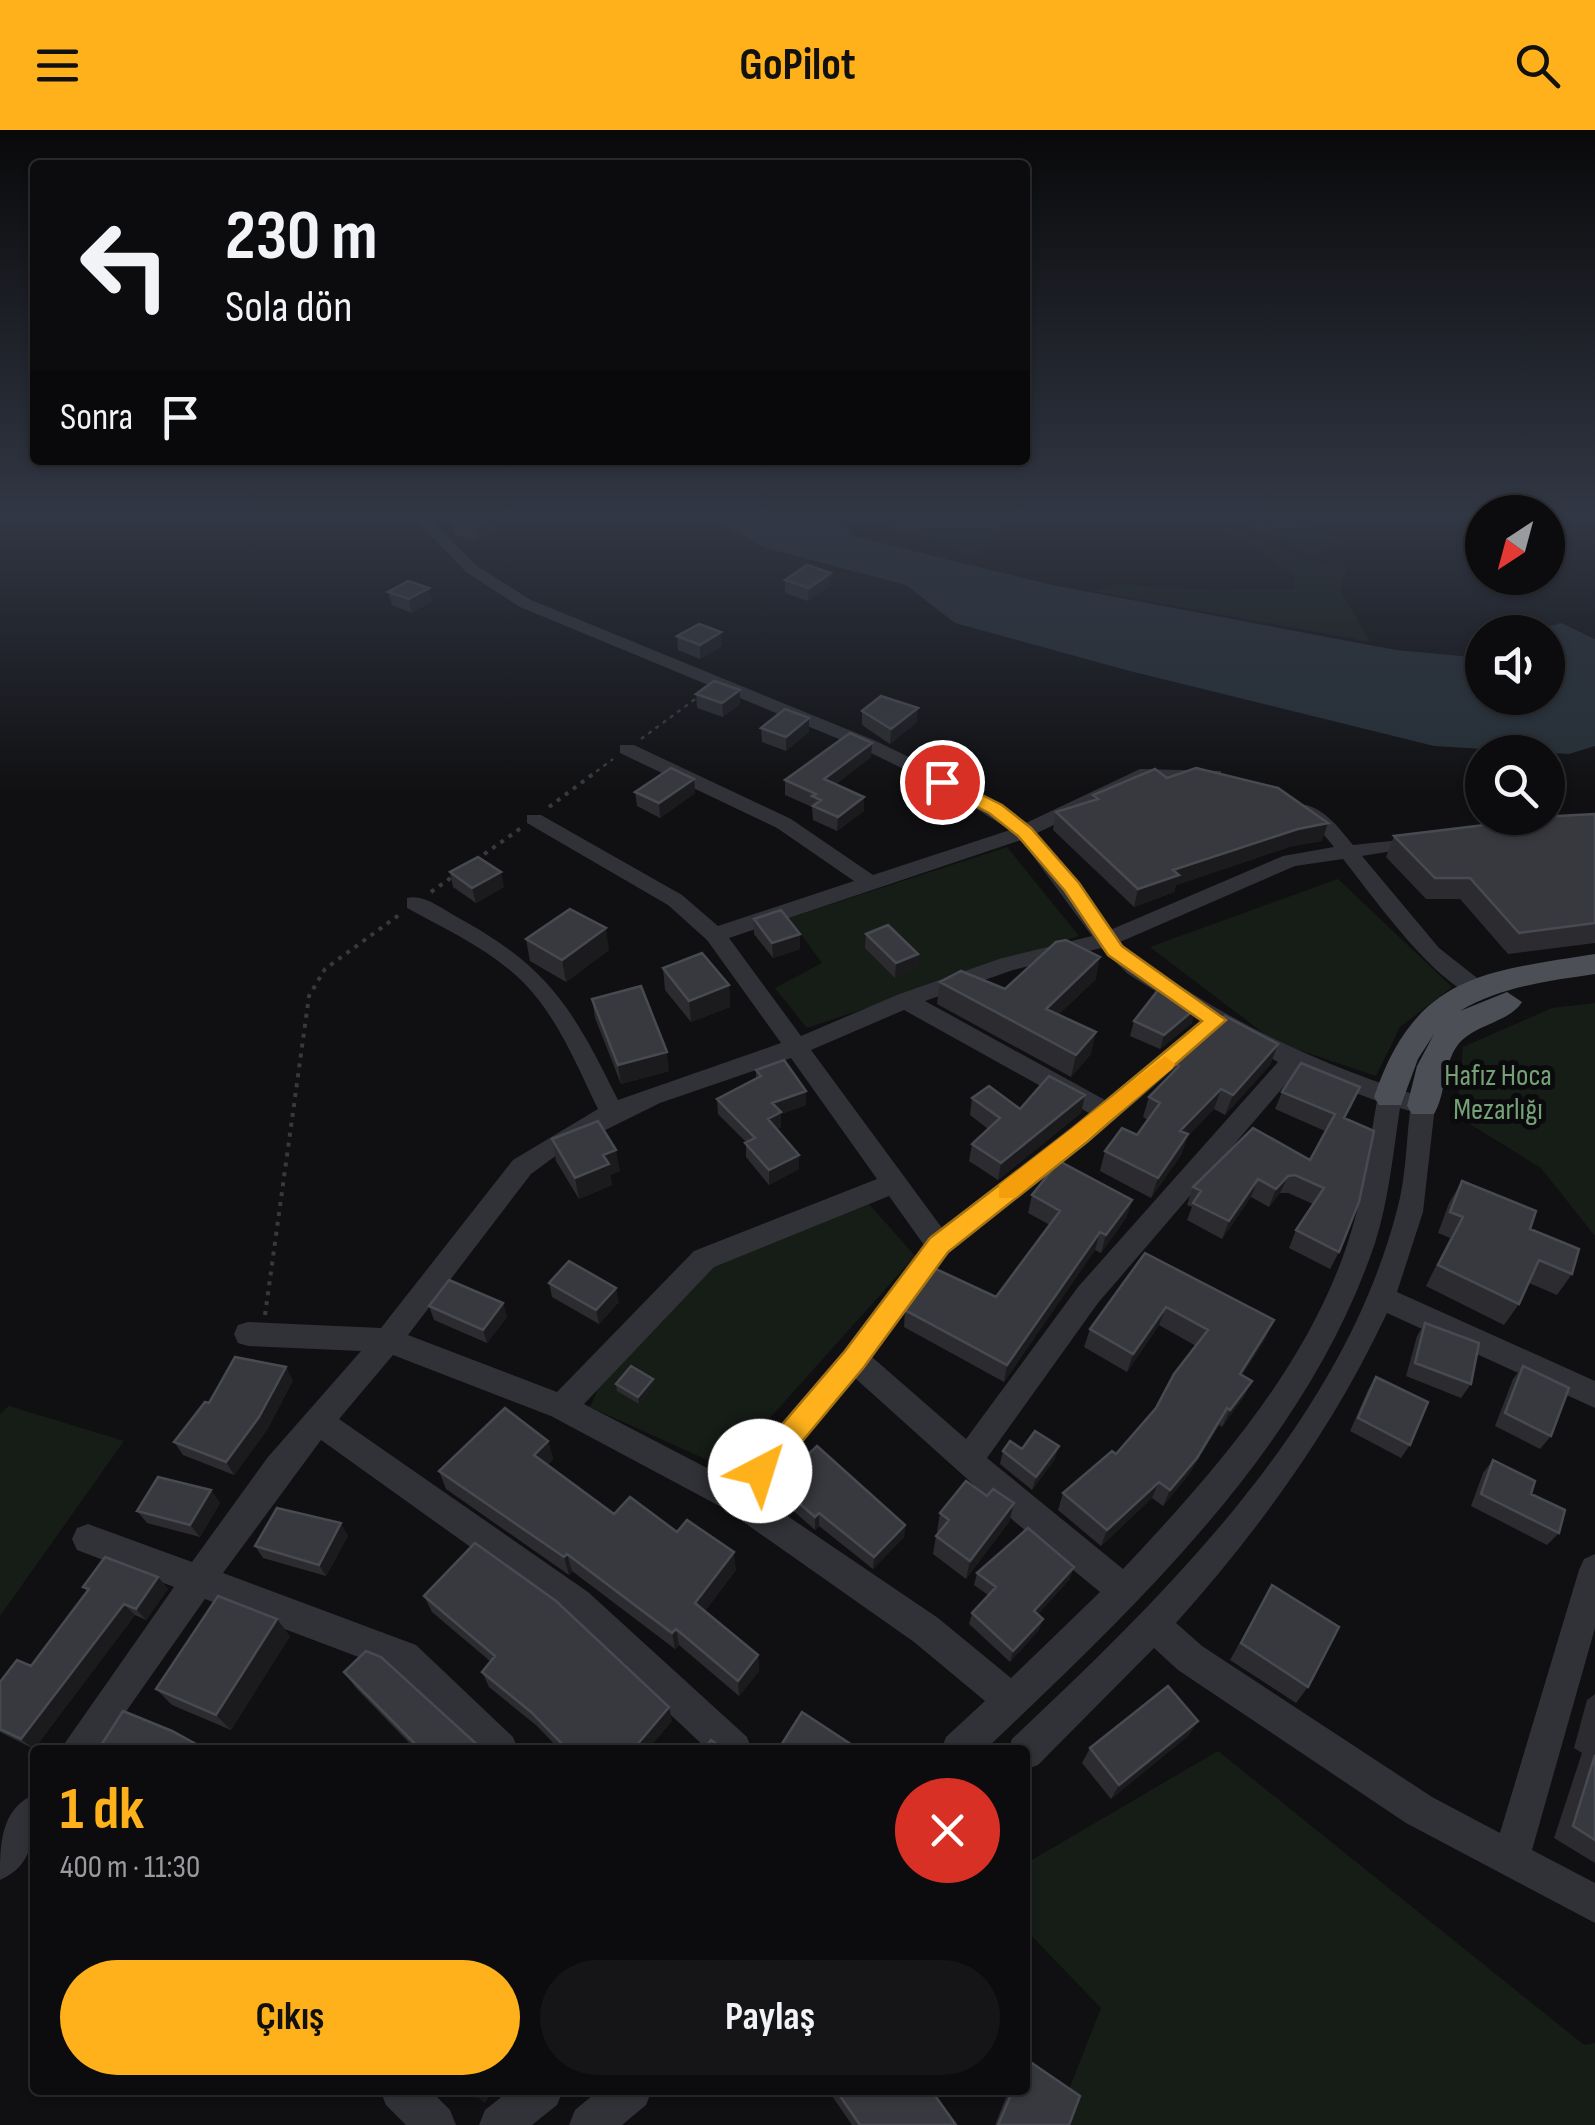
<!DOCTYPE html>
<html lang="tr">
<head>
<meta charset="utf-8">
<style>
  body { margin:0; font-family:"Sofia Sans Condensed",sans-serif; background:#151517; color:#f1f3f6; height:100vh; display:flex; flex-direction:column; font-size:38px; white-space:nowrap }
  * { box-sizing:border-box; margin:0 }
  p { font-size:32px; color:#9a9b9e }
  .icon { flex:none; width:55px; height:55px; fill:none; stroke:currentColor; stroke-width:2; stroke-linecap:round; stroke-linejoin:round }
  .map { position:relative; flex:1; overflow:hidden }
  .side { position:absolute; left:30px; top:1615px; width:1000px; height:350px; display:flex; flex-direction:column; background:#0c0c0e; border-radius:10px; box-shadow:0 2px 8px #0004,0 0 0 2px #2c2c2e }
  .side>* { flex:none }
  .banner { position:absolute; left:30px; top:30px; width:1000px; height:305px; border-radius:10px; box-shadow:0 2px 8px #0004,0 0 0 2px #2c2c2e; background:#0c0c0e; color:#f1f3f6; overflow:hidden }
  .needle { width:65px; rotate:216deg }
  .tools { position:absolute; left:1465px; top:365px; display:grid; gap:20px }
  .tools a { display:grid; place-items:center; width:100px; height:100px; border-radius:50%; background:#0c0c0e; box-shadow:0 2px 8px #0004,0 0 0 2px #2c2c2e; font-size:50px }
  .pin { position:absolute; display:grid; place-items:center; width:85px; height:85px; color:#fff; margin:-42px; border:5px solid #fff; border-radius:50%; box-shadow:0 2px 10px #0007 }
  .me { position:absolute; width:110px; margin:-55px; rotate:40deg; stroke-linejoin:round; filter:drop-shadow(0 0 8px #0008) }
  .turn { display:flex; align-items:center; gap:35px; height:210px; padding:0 30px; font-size:45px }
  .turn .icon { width:130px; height:130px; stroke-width:2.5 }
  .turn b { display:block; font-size:70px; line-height:85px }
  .then { display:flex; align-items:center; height:95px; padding:0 30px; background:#0003; gap:20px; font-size:38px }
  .round { display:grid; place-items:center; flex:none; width:105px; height:105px; border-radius:52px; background:#151517 }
  .overview { display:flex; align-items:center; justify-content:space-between; height:170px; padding:0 30px }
  h1 { font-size:60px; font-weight:700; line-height:75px; color:#ffb11b }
  .primary-button { display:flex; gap:20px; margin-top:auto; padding:20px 30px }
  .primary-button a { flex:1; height:115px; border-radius:60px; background:#ffb11b; color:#111; font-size:40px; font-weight:700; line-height:115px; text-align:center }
  .primary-button a+a { background:#151517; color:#f1f3f6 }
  header { display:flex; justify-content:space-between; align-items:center; height:130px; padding:0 30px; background:#ffb11b; color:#111; font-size:45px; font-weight:700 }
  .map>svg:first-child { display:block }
  .green { fill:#161d17 }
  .water { fill:#262f36 }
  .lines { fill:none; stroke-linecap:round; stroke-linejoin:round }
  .path-far1 { stroke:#37393e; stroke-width:2.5; stroke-dasharray:4 5; stroke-linecap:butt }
  .path { stroke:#37393e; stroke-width:4; stroke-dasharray:4 6; stroke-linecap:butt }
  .minor { fill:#313237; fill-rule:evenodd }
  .major { fill:#4c4f56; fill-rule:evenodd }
  .wall { fill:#2c2c30 }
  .shaded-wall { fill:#1b1b1e }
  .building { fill:#38393e; stroke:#484a51; stroke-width:2.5 }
  .route { fill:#ffb11b; stroke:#a67312; stroke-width:2.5 }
  .slow { fill:#f59e0b }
  .labels { text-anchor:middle; stroke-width:10; stroke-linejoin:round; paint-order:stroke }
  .park-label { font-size:30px; fill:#75a177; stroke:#0b0b0d }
</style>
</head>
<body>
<header><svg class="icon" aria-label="menu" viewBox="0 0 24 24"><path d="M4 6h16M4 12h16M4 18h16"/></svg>GoPilot<svg class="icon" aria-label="search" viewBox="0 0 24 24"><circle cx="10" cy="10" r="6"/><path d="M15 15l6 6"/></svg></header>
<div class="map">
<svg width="1595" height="1995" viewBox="0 0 1595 1995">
  <rect width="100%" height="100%" fill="#101012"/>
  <path class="green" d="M868,385H1013L977,427L863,388Z
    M1260,385H1283L1344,412L1313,425L1240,393Z
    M1227,399L1305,430L1347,438L1340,460L1370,512L1093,461L1119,454L1216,461L1294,459L1295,446Z
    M1007,717L1079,806L807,898L775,858L822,833L789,788Z
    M1338,749L1452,857L1400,897L1376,946L1275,912L1150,817Z
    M1595,873V1106L1541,1038L1457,986L1463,917L1552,878Z
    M868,1073L915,1126L725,1338L590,1277L600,1255L711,1133Z
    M9,1276L124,1311L0,1486V1284Z
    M1218,1621L1584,1915L1595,1913V1995H1055L1101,1878L1025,1799V1734Z"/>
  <path class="water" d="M705,385H827L857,407L1052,455L1396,520L1482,528V568H1548V502H1530L1561,493L1595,509V616L1569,624L1434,616L1126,540L955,493L906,455L766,418Z"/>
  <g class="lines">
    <path class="path-far1" d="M1032,393H1049L1060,385
      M641,609L698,567
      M589,647L613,629"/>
    <path class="path" d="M549,677L593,644
      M476,730L521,698
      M431,762L452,747
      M265,1185L309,866L325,839L403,782"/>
    <path class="minor" d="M411,385H426L477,436L531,470L876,611L960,652L1026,693L1140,639L1221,641V649L1214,651L1150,649L1037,703L1110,800L1283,726L1334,717L1319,699L1294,683V675C1319,670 1339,698 1353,715L1428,707V715L1362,726L1439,818L1486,855L1489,860L1486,865C1449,876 1366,757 1343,729L1295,736L1120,812C1140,833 1165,847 1190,862C1266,910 1345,943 1432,970L1435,976L1423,1082L1397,1162L1595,1251V1278L1387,1183C1333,1298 1260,1399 1176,1493L1202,1516L1432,1667L1500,1703L1579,1440L1584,1429L1595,1424V1498L1532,1720L1595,1753V1793L1406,1693L1178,1540L1154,1518L1038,1635L1025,1640V1620H1008L1012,1609C1167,1463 1342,1293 1397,1080C1406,1048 1406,1014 1410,981L1400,978C1393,1023 1389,1069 1375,1113C1306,1318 1137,1475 985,1620H941L946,1607L985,1571L914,1512L725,1379L551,1286L393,1225L339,1289L588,1462L747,1607L752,1620H708L564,1484L321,1310L223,1443L416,1515L513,1607L518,1620H475L393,1540L205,1469L99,1620H60L174,1457L77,1420L72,1409L77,1398L88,1394L192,1432L268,1327L361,1221L248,1216L238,1213L234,1204L238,1195L248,1192L381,1198L513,1030L598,979C577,936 558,888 524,853C491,820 447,800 407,778V768C424,764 442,779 457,787C549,837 573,879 618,970L781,913L707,810L668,775L527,693V685H541L682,765L718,796L854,751L777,698L620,623V615H634L791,689L873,745L1010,700L946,660L863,619L520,477L466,442ZM1021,710L1092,806L999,829L897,865L801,906L729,808ZM1101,818L1128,844L1201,890L1105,970L925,871L1013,840ZM904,880L1089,983L942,1098L811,920ZM1218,901L1278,932L1078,1157L966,1309L872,1227L949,1123L1089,1012ZM791,928L877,1049L694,1121L557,1262L408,1205L531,1044L561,1022L660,973ZM1297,941L1377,971C1369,1014 1365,1057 1352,1099C1313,1231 1215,1341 1123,1439L987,1328L1098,1173ZM889,1066L924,1115L844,1220L732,1351L584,1274L714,1137ZM855,1248L1015,1392L1100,1462L1011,1548L938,1488L758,1366Z
      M1332,385H1372C1363,392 1341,392 1332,385Z
      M35,1664C35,1698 37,1734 0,1750C0,1715 0,1679 35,1664Z
      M380,1960H430L450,1980L456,1995H406L386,1975Z
      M510,1960H563L557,1975L532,1995H479L485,1980Z
      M599,1960H652L646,1975L622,1995H569L575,1980Z"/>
    <path class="major" d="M1595,824V844C1549,851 1501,856 1460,881L1507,862L1522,872C1509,893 1473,894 1457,916C1443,936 1446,964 1434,984H1412L1407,976L1417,936L1434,904L1418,929L1401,975H1379L1374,967C1415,846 1481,842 1595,824Z"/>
  </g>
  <path class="wall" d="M452,392L497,398L476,411L454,405Z
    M785,450L830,456L808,471L785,463Z
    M429,458L432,471L412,483L392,475L388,462Z
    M677,506L722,516L700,529L678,520Z
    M740,560V574L723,587L697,578L696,564Z
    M862,581L917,592L890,614L862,595Z
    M809,588V602L786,621L762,612L761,598Z
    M872,613L871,627L836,654L864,667V681L837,701L813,690L812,677L785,665V650Z
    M1167,648L1322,711L1292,716L1176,755L1174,762L1134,777L1053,700L1056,682L1092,671L1093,665Z
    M694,649L695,663L660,688L637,676L635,662Z
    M1595,684V813L1508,824L1460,769H1426L1386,727L1394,706Z
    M450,742L504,757L476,773L453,757Z
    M754,789L800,819L773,828L754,804Z
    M866,804L918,824L917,838L895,848L865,818Z
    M526,809L609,820L566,852L530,831Z
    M663,838L729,855L730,877L691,892L665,860Z
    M1096,849L1058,885L1091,924L1071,947L937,874L940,852L1005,859Z
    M592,869L669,941L621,954L595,888Z
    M1134,891L1192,893L1160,919L1130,906Z
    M1278,914L1270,935L1225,985L1214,979L1187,1007L1181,1025L1151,1068L1100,1041L1105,1021L1137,1005L1148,990L1143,987L1149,967L1172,943L1175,934Z
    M756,940L806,961V975L781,984V997L777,999L799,1039L769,1055L746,1027V1012L718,984L717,969L756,949Z
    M1282,962L1352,975L1345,988L1339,1122L1330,1139L1289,1118L1296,1100L1313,1074L1288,1063H1280L1269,1077L1251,1067L1222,1109L1187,1090L1192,1077L1187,1075L1193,1057L1310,1030L1325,1001L1275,979Z
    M972,968L1020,979L1081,983L998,1050L969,1031L972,1014L988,999L970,985Z
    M552,1009L620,1041L610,1045L612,1055L579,1069L556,1031Z
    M1462,1051L1530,1099L1572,1144L1557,1165L1529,1153L1519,1174L1504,1195L1426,1156L1450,1108L1438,1103L1449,1073Z
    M1032,1065L1132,1070L1126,1088L1101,1123L1095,1120L1004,1252L904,1197L905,1180L996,1167L1050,1095L1028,1083Z
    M1145,1123L1266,1208L1242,1245L1252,1251L1243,1268L1222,1297L1219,1295L1189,1344L1163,1376L1152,1368L1101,1416L1058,1380L1063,1363L1116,1324L1156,1278L1196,1216L1159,1195L1127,1242L1084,1217L1090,1199Z
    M549,1153L619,1172L599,1194L552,1167Z
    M503,1173L507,1187L487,1213L434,1190L429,1176Z
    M1425,1193L1471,1254L1461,1268L1406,1246L1417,1206Z
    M1523,1236L1551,1306L1540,1319L1495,1296L1513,1249Z
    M1376,1247L1410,1315L1401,1328L1350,1301L1368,1260Z
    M653,1249L654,1255L639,1274L617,1261L616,1254Z
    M293,1250L267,1300L234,1345L183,1325L174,1312L209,1273Z
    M548,1311L553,1329L547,1335L614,1384L677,1402L736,1440L705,1481L758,1525L759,1541L739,1566L679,1515L675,1519L572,1441L569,1445L446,1359L439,1341Z
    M1022,1319L1055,1329L1032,1360L1000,1334L1003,1321Z
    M1493,1330L1531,1364L1559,1403L1547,1415L1471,1376L1483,1343Z
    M777,1354L905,1395L904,1407L873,1439L819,1396L815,1400L778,1367Z
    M211,1360L220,1373L200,1407L147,1393L137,1381Z
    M987,1366L1014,1373L1009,1392L966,1449L933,1424L936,1406L939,1403L937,1401L940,1383Z
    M348,1406L326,1446L263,1428L255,1416Z
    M977,1443L1070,1449L1038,1484L1039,1500L1010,1532L969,1494L972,1483L988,1465L974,1455Z
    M158,1447L168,1459L146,1490L135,1485L34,1619L0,1602V1552L31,1536L87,1461L83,1457Z
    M1272,1455L1308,1557L1296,1573L1230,1530Z
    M424,1466L672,1591L647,1620H560L537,1596L489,1557L482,1542L491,1532L432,1482Z
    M290,1506L231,1600L172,1575L156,1559Z
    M344,1542L483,1620H416L356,1558Z
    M1595,1564V1733L1554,1708L1582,1623L1574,1618L1587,1570Z
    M1198,1591L1188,1606L1111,1669L1082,1633L1090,1618Z
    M828,1960H931L956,1995H852Z
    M1009,1960H1025L1069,1995H995Z"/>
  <path class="shaded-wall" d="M495,385L497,398L476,411L474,398Z
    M831,443L830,456L808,471L809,458Z
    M429,458L432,471L412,483L409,469Z
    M721,502L722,516L700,529V515Z
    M740,560V574L723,587L722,573Z
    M918,578L917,592L890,614L891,599Z
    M809,588V602L786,621V607Z
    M872,613L871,627L824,663V649Z
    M694,649L695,663L660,688L659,673Z
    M864,667V681L837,701L838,687Z
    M1328,693L1322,711L1292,716L1176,755L1174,762L1134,777L1138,759L1173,740L1298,699Z
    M501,742L504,757L476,773L472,758Z
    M606,798L609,820L566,852L562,830Z
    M800,804V819L773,828L772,813Z
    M918,824L917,838L895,848L896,833Z
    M1100,827L1096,849L1042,901L1046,879Z
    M729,855L730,877L691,892L689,871Z
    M1196,878L1192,893L1160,919L1164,905Z
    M1096,902L1091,924L1071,947L1076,925Z
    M1278,914L1270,935L1225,985L1233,965Z
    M667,922L669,941L621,954L618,935Z
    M1221,959L1214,979L1187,1007L1181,1025L1151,1068L1158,1048L1180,1001Z
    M806,961V975L781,984V997L768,1003V989L772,973Z
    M1085,965L1081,983L998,1050L1001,1033Z
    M616,1020L620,1041L610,1045L612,1055L579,1069L575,1048L603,1025Z
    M799,1025V1039L769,1055V1040Z
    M1288,1046L1280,1063L1269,1077L1276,1059Z
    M1258,1049L1251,1067L1222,1109L1229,1091Z
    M1132,1070L1126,1088L1101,1123L1106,1105Z
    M1100,1102L1095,1120L1004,1252L1007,1235Z
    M616,1158L619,1172L599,1194L596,1180Z
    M503,1173L507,1187L487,1213L483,1200Z
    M1166,1177L1159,1195L1127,1242L1133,1224Z
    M1274,1190L1266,1208L1232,1261L1240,1244Z
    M286,1237L293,1250L267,1300L234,1345L226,1332Z
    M653,1249L654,1255L639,1274L638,1267Z
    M1252,1251L1243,1268L1222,1297L1230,1280Z
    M1227,1278L1219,1295L1189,1344L1163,1376L1170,1360Z
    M548,1311L553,1329L539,1343L534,1325Z
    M1059,1316L1055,1329L1032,1360L1036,1347Z
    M1159,1352L1152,1368L1101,1416L1107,1400Z
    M211,1360L220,1373L200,1407L190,1395Z
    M1014,1373L1009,1392L966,1449L970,1431Z
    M819,1383V1396L815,1400V1387Z
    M341,1393L348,1406L326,1446L319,1435Z
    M905,1395L904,1407L873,1439L874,1427Z
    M734,1422L736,1440L698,1490L695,1473Z
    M567,1424L572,1441L569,1445L564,1427Z
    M1074,1437L1070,1449L1030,1493L1034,1481Z
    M158,1447L168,1459L146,1490L136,1479Z
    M124,1474L135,1485L34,1619L21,1609Z
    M277,1489L290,1506L231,1600L216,1585Z
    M1043,1489L1039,1500L1010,1532L1013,1521Z
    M676,1499L679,1515L675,1519L672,1503Z
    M758,1525L759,1541L739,1566L738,1551Z
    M669,1577L672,1591L647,1620H637L636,1616Z
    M1198,1591L1188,1606L1111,1669L1119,1655Z
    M480,1960H494L485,1973L476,1966Z"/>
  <path class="building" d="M463,385H495L474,398L452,392Z
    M807,435L831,443L809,458L785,450Z
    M408,451L429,458L409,469L388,462Z
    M699,494L721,502L700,515L677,506Z
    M714,551L740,560L722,573L696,564Z
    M881,566L918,578L891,599L862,581Z
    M785,579L809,588L786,607L761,598Z
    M850,603L872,613L824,649L864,667L838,687L813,676L821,670L812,666L816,664L785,650Z
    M671,638L694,649L659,673L635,662Z
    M1196,638L1278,658L1328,693L1298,699L1173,740L1179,745L1138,759L1056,682L1098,669L1093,665L1155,639L1167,648Z
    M1595,684V793L1519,803L1470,748H1435L1394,706L1558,686Z
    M478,727L501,742L472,758L450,742Z
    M570,779L606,798L562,830L526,809Z
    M781,780L800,804L772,813L754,789Z
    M888,795L918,824L896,833L866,804Z
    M1066,810L1100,827L1046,879L1096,902L1076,925L940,852L961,841L1005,859L1056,812Z
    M702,823L729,855L689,871L663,838Z
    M641,856L667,922L618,935L592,869Z
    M1158,860L1196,878L1164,905L1134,891Z
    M1225,886L1278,914L1233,965L1221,959L1180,1001L1188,1004L1158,1048L1105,1021L1122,998L1137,1005L1160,973L1149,967L1179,936L1175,934L1194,911Z
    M784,930L806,961L772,973L781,982L768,989L799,1025L769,1040L745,1013L755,1008L717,969L761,946L756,940Z
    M1301,933L1360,957L1344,988L1374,1001L1359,1072L1339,1122L1296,1100L1324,1058L1295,1045L1288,1046L1276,1059L1258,1049L1229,1091L1193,1073L1201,1061L1193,1057L1253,998L1310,1030L1335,984L1282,962Z
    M1049,946L1085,965L1001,1033L972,1014L1000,988L972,968L989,956L1020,979Z
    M598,991L616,1020L603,1025L609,1034L575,1048L552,1009Z
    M1059,1031L1132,1070L1106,1105L1100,1102L1007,1235L905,1180L936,1139L996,1167L1060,1081L1032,1065Z
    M1462,1051L1536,1081L1530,1099L1579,1119L1572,1144L1539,1130L1519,1174L1438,1135L1463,1087L1450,1082Z
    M1145,1123L1274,1190L1240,1244L1252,1251L1230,1280L1227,1278L1197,1328L1170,1360L1159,1352L1107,1400L1063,1363L1112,1321L1116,1324L1156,1278L1174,1244L1208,1200L1166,1177L1133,1224L1090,1199Z
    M569,1131L616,1158L596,1180L549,1153Z
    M449,1150L503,1173L483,1200L429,1176Z
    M1425,1193L1479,1213L1471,1254L1415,1233Z
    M235,1227L286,1237L259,1287L226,1332L174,1312L205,1272L209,1273Z
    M631,1236L653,1249L638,1267L616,1254Z
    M1523,1236L1569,1258L1551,1306L1505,1283Z
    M1376,1247L1428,1272L1410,1315L1358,1288Z
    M505,1278L548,1311L534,1325L614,1384L630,1367L677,1402L687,1390L734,1422L695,1473L758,1525L738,1551L676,1499L672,1503L567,1424L564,1427L439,1341Z
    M1035,1301L1059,1316L1036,1347L1003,1321L1010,1311L1022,1319Z
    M817,1316L905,1395L874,1427L819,1383L815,1387L777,1354Z
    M1493,1330L1535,1351L1531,1364L1565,1380L1559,1403L1481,1364Z
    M158,1347L211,1360L190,1395L137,1381Z
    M966,1351L987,1366L993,1359L1014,1373L970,1431L936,1406L949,1390L940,1383Z
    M277,1378L341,1393L319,1435L255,1416Z
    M1028,1398L1074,1437L1034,1481L1043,1489L1013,1521L972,1483L996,1457L977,1443Z
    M475,1413L556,1471L669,1577L636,1616L641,1620H568L531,1582L482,1542L495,1526L424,1466Z
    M105,1427L158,1447L136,1479L124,1474L21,1609L0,1599V1552L17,1530L31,1536L89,1459L83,1457Z
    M1272,1455L1339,1497L1308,1557L1241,1513Z
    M218,1466L277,1489L216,1585L156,1559Z
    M366,1521L381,1527L483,1620H421L344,1542Z
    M1168,1556L1198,1591L1119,1655L1090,1618Z
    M123,1581L172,1601L207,1620H98Z
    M802,1582L852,1615L849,1620H778Z
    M711,1610L725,1620H704Z
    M1595,1625V1710L1573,1696Z
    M1026,1929L1080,1966L1069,1995H998L1013,1960H1025Z
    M469,1960H480L476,1966Z
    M836,1960H931L956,1995H860Z"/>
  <linearGradient id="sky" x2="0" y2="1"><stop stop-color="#09090a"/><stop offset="0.58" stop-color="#313744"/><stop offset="1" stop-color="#313744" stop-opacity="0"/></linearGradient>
  <rect width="1595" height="664" fill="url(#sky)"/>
  <path class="route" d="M935,648H948L1002,675L1031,698L1079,753L1122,816L1226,890L1088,1011L948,1122L864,1237L770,1350L760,1354L750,1350L746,1341L750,1332L845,1221L930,1108L1072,999L1202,891L1108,825L1065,761L1018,706L989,683L935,655Z"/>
  <path class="slow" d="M1165,926L1175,934L1172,939L1015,1068H999V1055Z"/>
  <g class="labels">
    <g class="park-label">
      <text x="1498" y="955">Hafız Hoca<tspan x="1498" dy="34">Mezarlığı</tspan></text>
    </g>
  </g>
</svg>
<div class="tools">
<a><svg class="needle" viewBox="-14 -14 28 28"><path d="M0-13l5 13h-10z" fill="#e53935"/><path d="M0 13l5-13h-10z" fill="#9a9b9e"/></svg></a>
<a><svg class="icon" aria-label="sound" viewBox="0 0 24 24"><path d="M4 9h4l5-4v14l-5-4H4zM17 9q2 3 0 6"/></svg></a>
<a><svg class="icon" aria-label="search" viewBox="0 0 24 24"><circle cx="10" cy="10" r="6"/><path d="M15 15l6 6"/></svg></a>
</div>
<div class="pin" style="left:942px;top:652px;background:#d93025"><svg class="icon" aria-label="arrive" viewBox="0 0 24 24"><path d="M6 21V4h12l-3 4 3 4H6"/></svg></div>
<svg class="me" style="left:760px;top:1341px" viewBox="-20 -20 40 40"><circle r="19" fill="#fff"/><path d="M0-13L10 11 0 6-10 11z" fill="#ffb11b"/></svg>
<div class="banner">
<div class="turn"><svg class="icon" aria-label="left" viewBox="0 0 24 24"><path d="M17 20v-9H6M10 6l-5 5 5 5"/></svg><div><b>230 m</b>Sola dön</div></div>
<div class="then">Sonra<svg class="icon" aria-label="arrive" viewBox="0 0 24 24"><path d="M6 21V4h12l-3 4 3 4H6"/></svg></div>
</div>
<section class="side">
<div class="overview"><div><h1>1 dk</h1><p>400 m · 11:30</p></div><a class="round" style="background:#d93025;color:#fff"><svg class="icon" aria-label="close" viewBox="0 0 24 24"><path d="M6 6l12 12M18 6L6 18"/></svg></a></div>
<div class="primary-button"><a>Çıkış</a><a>Paylaş</a></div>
</section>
</div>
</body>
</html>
